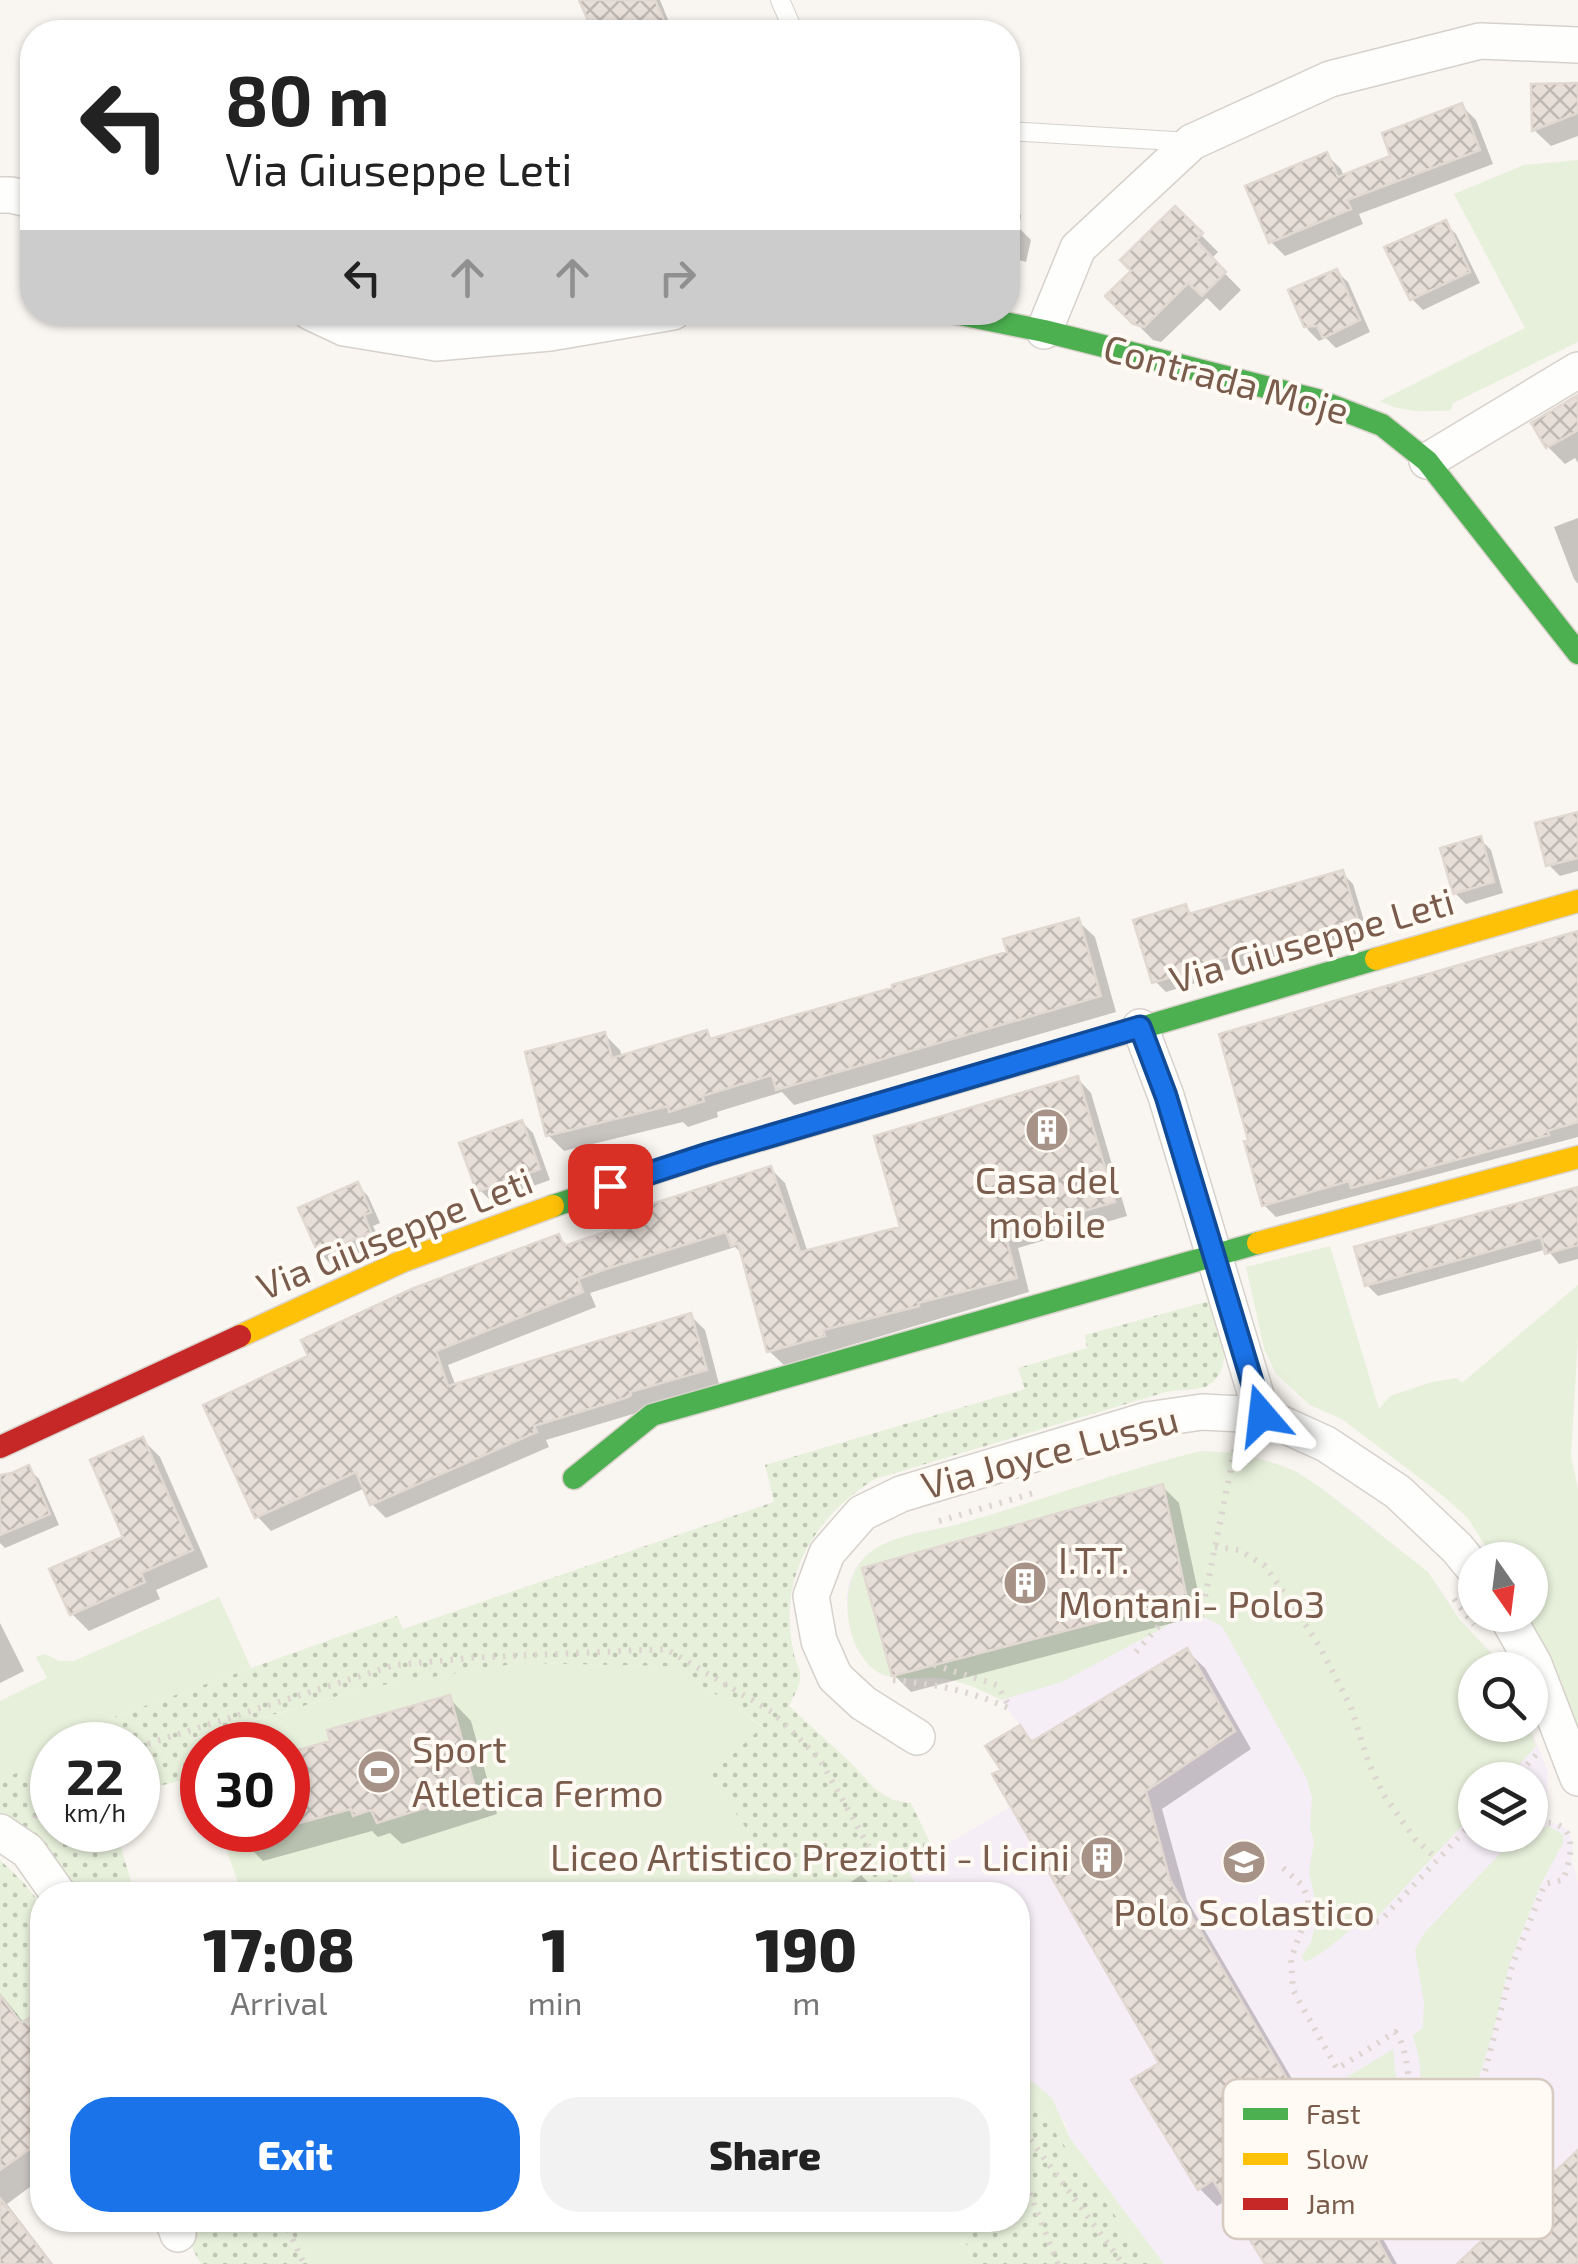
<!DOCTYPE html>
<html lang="en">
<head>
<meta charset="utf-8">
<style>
  body { margin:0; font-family:"Exo 2",sans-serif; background:#f2f2f2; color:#222; height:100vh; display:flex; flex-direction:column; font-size:38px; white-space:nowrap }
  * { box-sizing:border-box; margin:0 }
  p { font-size:32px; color:#767676 }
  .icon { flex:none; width:55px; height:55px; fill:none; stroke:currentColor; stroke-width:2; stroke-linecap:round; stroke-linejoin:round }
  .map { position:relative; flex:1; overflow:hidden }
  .panel { position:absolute; left:30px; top:1882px; width:1000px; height:350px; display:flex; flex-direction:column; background:#fff; border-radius:40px; box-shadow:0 2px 8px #0004 }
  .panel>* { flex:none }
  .top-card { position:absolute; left:20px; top:20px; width:1000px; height:305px; border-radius:40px; box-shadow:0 2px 8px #0004; background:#fff; color:#222; overflow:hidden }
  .needle { width:65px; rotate:166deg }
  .fabs { position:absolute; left:1458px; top:1542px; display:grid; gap:20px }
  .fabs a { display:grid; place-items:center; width:90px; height:90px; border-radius:50%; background:#fff; box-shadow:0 2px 8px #0004; font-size:50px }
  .speed { position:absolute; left:30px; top:1722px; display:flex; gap:20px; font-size:50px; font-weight:700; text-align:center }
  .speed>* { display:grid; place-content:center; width:130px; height:130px; border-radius:50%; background:#fff; box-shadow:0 2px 8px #0004; line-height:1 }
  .speed small { font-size:25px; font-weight:400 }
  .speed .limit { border:15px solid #d22; background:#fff; color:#111 }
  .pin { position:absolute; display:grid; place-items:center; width:85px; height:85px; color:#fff; margin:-42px; border-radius:20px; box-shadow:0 5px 15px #0006 }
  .me { position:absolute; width:110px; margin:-55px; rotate:343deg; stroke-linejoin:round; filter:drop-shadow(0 0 8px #0008) }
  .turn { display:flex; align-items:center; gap:35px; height:210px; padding:0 40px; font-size:45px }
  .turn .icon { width:130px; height:130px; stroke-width:2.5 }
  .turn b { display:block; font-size:70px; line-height:85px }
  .lanes { display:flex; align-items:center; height:95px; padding:0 40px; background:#0003; justify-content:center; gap:50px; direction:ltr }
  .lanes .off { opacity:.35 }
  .eta { display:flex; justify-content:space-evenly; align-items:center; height:170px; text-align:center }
  .eta b { font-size:60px; font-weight:800; line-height:70px }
  .primary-button { display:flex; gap:20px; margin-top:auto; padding:20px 40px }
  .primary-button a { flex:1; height:115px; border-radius:40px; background:#1a73e8; color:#fff; font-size:40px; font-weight:800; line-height:115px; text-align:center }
  .primary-button a+a { background:#f2f2f2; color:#222 }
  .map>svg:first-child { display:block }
  .education { fill:#f6eef6; fill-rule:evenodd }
  .green { fill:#e7f0db }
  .park { fill:url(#park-dots) }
  .shadow { fill:#0003 }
  .building { fill:url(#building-cross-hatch); stroke:#e2d8d2; stroke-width:2.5 }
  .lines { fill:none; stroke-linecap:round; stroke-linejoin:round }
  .lane-casing { stroke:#d7d1cb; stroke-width:20 }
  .street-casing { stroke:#d7d1cb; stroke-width:38 }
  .fast-casing { stroke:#d9d2cb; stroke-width:25 }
  .slow-casing { stroke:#d9d2cb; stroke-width:25 }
  .jam-casing { stroke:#d9d2cb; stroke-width:25 }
  .path { stroke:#dcd5d0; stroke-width:6; stroke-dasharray:2.5 8; stroke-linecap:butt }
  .lane { stroke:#fefefd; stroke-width:18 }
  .street { stroke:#fefefd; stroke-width:35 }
  .fast { stroke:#4caf50; stroke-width:22 }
  .slow { stroke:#ffc107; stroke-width:22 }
  .jam { stroke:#c62828; stroke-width:22 }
  .route-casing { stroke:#114b97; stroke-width:25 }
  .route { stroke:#1a73e8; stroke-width:18 }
  .labels { text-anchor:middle; stroke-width:8; stroke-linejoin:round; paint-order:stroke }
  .street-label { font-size:38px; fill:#7a5c4d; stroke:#fffaf3 }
  .poi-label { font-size:38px; fill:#7a5c4d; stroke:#fffaf3 }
  .key { fill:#fffaf3; stroke:#d7cbc1; stroke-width:2.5 }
  .key-label { font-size:28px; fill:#7a5c4d }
</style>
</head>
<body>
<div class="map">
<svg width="1578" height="2264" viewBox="0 0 1578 2264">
  <defs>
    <pattern id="park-dots" width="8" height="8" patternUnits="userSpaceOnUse" patternTransform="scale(2.5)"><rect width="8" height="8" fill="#e7f0db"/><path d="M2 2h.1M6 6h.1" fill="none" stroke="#c0c6b4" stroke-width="1.8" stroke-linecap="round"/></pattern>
    <pattern id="building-cross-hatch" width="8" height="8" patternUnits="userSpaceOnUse" patternTransform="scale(2.5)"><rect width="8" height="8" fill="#e6ded7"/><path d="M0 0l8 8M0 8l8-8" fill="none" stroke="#bfb7b1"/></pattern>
  </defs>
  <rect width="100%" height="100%" fill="#f9f5f0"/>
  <path class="education" d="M1201,1451L1237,1453L1274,1463L1295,1471L1321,1488L1369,1524L1439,1586L1459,1619L1506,1667L1507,1670H1475V1725H1529L1548,1772L1545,1822L1558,1824L1567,1830L1571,1837L1573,1850L1571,1857L1578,1882V2264H1164L1070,2138L1066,2124L1037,2085L1022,2076L1018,2068V1895H922L907,1868L1010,1807L992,1774L1001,1770L985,1746L1019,1724L1001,1700L973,1686L947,1679L892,1677L882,1675L868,1665L855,1639L846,1599L849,1582L858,1564L872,1551L911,1534L956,1525ZM1475,1780H1530V1835H1475Z"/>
  <path class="green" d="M1578,160V342L1453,403L1451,410C1426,412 1403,413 1380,401L1525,328L1454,194L1524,165Z
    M1330,1246L1379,1409L1390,1396L1432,1382L1457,1378L1462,1383L1578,1285V1338L1571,1456L1578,1489V1743L1526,1615H1530V1560H1494L1468,1518L1442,1495L1342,1419L1310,1405L1276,1374L1264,1348L1246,1267Z
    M1201,1451L1237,1453L1274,1463L1295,1471L1321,1488L1428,1572L1459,1619L1507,1670H1475V1725H1529L1536,1746L1532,1751L1505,1780H1475V1812L1377,1917C1348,1924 1332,1952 1304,1962L1302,1956L1311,1942L1318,1912L1309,1873L1314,1841L1310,1828L1312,1798L1306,1777L1222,1626L1206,1618L1187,1615L1062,1682L1001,1700C985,1692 969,1684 952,1680C926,1674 892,1686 871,1667C842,1640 837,1575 872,1551C898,1533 930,1532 959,1524C1040,1501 1119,1471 1201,1451Z
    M219,1597L251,1668L72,1732L78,1745H52V1758L0,1780V1701L47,1678L36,1657L45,1654L59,1661H74Z
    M519,1663L666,1666L733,1704L762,1728L710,1776L792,1895H242L220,1830H288V1745H202V1780L189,1740L365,1688Z
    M1548,1826L1563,1834V1843L1541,1884L1510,1962L1493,2032L1474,2093L1446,2170L1433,2186C1410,2162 1423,2099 1420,2067C1419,2057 1416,2046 1413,2036L1423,2027L1424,2002L1415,1950L1425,1932L1518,1835H1530V1830L1533,1831Z
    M863,1865L881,1895H815Z
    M1393,2049L1405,2162L1423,2222L1413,2233L1339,2082Z
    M1022,2076L1037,2085L1052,2098L1070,2138L1164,2264H1150L1038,2109Z
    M291,2220H957L974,2264H311Z"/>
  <path class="park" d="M1213,1300C1220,1325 1237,1369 1207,1386C1201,1390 1176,1390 1166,1392L875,1479C824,1510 786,1562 790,1624C790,1634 792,1645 794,1655C796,1662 801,1670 800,1677C800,1687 793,1697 789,1706L851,1763L876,1790L893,1800L911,1803L934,1851L907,1868L922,1895H881L863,1866L815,1895H792L710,1776L762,1727L733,1704L666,1666L519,1663L365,1688L190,1739L201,1776L138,1791V1745H78L72,1732L397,1616L403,1629L774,1502L765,1465L1025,1389L1018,1368L1087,1348L1085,1335Z
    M52,1758V1830H116L135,1895H71L0,1825V1780Z
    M0,1860L24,1883L42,1906V2034L31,2017L21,2023L0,1995Z
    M1018,2068L1038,2109L1150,2264H974L957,2220H1018Z
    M185,2220H291L311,2264H201L193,2250Z"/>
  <path class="shadow" d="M589,0H660L673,32H595L583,3Z
    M1578,86V136L1551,146L1534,130Z
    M1461,105L1476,120L1493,164L1359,214L1363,224L1285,256L1271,242L1327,155L1341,169L1344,177L1393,157Z
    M1008,203L1021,215L1019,228L1031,240L1026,262L1012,258L1008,279Z
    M1175,209L1218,252L1211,259L1241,290L1220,311L1207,298L1161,342L1153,340L1109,296L1135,271Z
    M1445,223L1456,234L1480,283L1423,310L1412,299Z
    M1337,272L1348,282L1370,332L1336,348L1326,338L1319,341L1308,330L1292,292Z
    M1578,398V463L1575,458L1565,464L1548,447Z
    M1578,518V584L1574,579L1554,527Z
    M1578,814V871L1560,876L1549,865Z
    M1480,839L1491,850L1503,893L1466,904L1455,893Z
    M1342,873L1353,884L1367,931L1214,974L1215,977L1166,992L1155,981L1186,907L1194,916Z
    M1078,921L1095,937L1116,1012L794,1105L782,1092L717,1112L718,1117L688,1127L683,1122L564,1151L548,1135L604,1034L620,1050L622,1058L706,1033L714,1041L1010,954Z
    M1578,934V1137L1276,1217L1264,1205Z
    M1077,1078L1091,1093L1127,1216L1018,1248L1029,1292L784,1365L769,1351L744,1255L735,1247L590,1293L596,1307L448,1365L456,1387L691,1316L705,1330L719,1384L643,1411L546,1440L549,1447L386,1518L372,1504L365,1488L271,1531L257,1516L559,1237L569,1247L771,1169L785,1183L808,1253L904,1228Z
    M522,1122L533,1133L550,1180L491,1201L480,1190Z
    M357,1185L368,1196L380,1223L373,1226L381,1243L332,1265L321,1254Z
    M1578,1189V1259L1559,1264L1547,1249L1378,1296L1367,1285Z
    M143,1440L160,1457L208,1567L156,1590L160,1599L89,1631L72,1614L126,1538Z
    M28,1468L39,1479L59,1525L5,1548L0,1543V1478Z
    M1162,1486L1179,1503L1203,1615L911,1692L894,1675Z
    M0,1623L24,1671L0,1683Z
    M1187,1651L1205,1668L1251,1749L1162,1809L1187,1900L1324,2133L1397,2264H1268L1228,2199L1217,2206L1200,2189L1162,2064L1005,1771L1019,1728L1035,1743Z
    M449,1698L471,1721L497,1814L402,1844L390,1833L378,1837L372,1831L263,1861L240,1838L238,1830H288V1755L333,1743Z
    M861,1875L880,1895H832Z
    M0,1993L25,2024L30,2020L42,2032V2178L7,2204L53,2264H0Z"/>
  <path class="building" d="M579,0H655L669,32H593Z
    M1578,83V113L1532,131L1531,84Z
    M1462,103L1480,150L1347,200L1351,209L1269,243L1245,186L1327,152L1338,177L1390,156L1382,133Z
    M1175,206L1203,233L1196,240L1226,272L1202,296L1188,283L1144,327L1133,324L1105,296L1131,271L1120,260Z
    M1446,220L1470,272L1410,300L1384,247Z
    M1337,269L1360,320L1323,338L1317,326L1304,327L1288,290Z
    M1578,395V430L1546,448L1531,423Z
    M1578,812V858L1546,866L1535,823Z
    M1481,836L1494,882L1453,894L1440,848Z
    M1343,870L1358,920L1204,963L1205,967L1152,983L1133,920L1186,904L1189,914Z
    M1079,918L1101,996L776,1090L772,1075L702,1096L704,1101L669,1112L668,1106L546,1136L525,1052L605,1032L612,1058L707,1030L710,1039L892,988V985L1007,952L1003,939Z
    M1578,931V1122L1547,1131L1549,1135L1351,1188L1349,1181L1262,1206L1244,1141L1248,1140L1219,1034Z
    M1078,1076L1115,1202L1005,1234L1017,1278L918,1303L919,1306L823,1330L825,1336L767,1352L738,1243L731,1246L726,1232L609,1268L578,1279L583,1292L436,1351L448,1386L691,1313L707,1370L630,1392L631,1395L628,1397L534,1426L537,1432L370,1505L356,1472L255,1518L203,1405L308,1356L301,1340L414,1288L559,1234L564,1246L614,1229L610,1217L771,1166L800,1252L900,1227L874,1136Z
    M522,1120L540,1169L477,1192L459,1143Z
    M358,1182L371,1212L364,1215L371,1232L319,1255L298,1208Z
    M1578,1187V1245L1545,1254L1541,1237L1365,1286L1354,1247Z
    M143,1437L193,1550L141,1573L145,1582L70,1615L49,1569L123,1537L90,1460Z
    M29,1465L50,1514L0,1535V1475L12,1473Z
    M1163,1484L1187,1599L892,1676L862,1568Z
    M1187,1648L1235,1731L1146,1791L1170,1880L1307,2113L1391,2264H1265L1213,2180L1198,2190L1131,2080L1159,2063L992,1774L1001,1770L985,1746L1020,1725L1031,1742Z
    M450,1695L476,1792L377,1823L371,1810L353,1816L351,1809L288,1826V1753L330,1741L327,1730Z
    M0,1995L21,2023L31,2017L42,2034V2140L0,2170Z
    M1578,2150V2264H1457Z
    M0,2198L51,2264H0Z"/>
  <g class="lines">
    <defs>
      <path id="lane" d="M780,0L794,32
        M1008,131L1191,142"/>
      <path id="street" d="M0,195H11L32,200
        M310,312L344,328L436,343L550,333L673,312
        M1044,331L1078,248L1192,142L1330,79L1480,41L1578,45
        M1427,461L1578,370
        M1140,1027L1166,1096L1262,1415
        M1506,1615L1534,1664L1578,1778
        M917,1737L863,1703L835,1677L819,1641L811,1596L827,1553L862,1513L901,1494L1147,1420L1202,1412L1262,1415L1326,1444L1398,1492L1457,1548L1475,1570
        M0,1832L28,1851L59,1895
        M173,2220L178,2234"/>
      <path id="fast" d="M950,312L1044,331L1317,400L1382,425L1427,461L1578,653
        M553,1206L708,1155L1376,959
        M574,1478L652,1415L1258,1243"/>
      <path id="slow" d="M1376,959L1578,901
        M1258,1243L1578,1157
        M240,1336L403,1261L553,1206"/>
      <path id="jam" d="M0,1447L240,1336"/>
    </defs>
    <use href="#lane" class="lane-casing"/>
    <use href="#street" class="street-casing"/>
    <use href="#fast" class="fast-casing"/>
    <use href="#slow" class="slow-casing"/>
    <use href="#jam" class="jam-casing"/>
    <path class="path" d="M939,1521L1037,1492
      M1215,1547L1239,1550L1265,1566L1286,1595L1320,1647L1351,1707L1368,1761L1383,1794L1415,1839L1438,1860
      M1454,1599L1474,1625
      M1201,1617L1235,1448
      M1136,1652L1182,1600
      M934,1665L997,1685L1011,1709
      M893,1680C934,1684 974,1691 1012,1710
      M138,1747L395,1665L468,1658L666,1649L772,1712L819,1758L896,1895
      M1513,1780L1536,1755
      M35,1818L37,1810L52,1801
      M1283,1868L1302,1885L1308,1898V1912L1291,1959L1293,1990L1337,2069L1395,2032C1416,2057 1406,2129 1414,2164C1417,2179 1424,2194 1430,2208
      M1366,1924L1380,1921L1475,1820
      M1018,2123L1123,2264
      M1018,2164L1058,2264
      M1430,2207L1479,2095L1513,1963L1545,1884L1563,1880C1574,1851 1578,1819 1538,1823
      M284,2220L304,2264"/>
    <use href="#lane" class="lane"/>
    <use href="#street" class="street"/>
    <use href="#fast" class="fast"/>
    <use href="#slow" class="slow"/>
    <use href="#jam" class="jam"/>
  </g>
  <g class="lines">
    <defs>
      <path id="route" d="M610,1186L708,1154L1140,1027L1166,1096L1262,1415"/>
    </defs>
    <use href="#route" class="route-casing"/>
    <use href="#route" class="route"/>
  </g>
  <defs>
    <symbol id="building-disc" viewBox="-11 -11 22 22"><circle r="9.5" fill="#a69286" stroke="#fffaf3"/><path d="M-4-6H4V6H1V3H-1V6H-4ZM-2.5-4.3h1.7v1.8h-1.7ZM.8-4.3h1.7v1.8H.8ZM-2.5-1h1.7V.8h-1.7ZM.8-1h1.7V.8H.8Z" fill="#fff"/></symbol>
    <symbol id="stadium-disc" viewBox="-11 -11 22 22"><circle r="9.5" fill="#a69286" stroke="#fffaf3"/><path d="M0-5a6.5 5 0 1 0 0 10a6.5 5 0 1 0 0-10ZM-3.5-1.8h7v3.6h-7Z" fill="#fff"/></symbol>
    <symbol id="school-disc" viewBox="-11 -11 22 22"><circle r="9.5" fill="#a69286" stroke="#fffaf3"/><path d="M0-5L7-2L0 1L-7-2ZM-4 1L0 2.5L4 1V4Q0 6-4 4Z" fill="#fff"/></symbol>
  </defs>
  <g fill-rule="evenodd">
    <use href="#building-disc" x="1022" y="1105" width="50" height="50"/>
    <use href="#building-disc" x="1000" y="1558" width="50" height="50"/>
    <use href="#stadium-disc" x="354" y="1747" width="50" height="50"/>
    <use href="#building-disc" x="1077" y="1833" width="50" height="50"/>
    <use href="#school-disc" x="1219" y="1837" width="50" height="50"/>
  </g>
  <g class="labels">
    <g class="street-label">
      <text transform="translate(1226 380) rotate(15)" y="13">Contrada Moje</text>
      <text transform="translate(1312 941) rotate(-16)" y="13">Via Giuseppe Leti</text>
      <text transform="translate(395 1234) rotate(-22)" y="13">Via Giuseppe Leti</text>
      <text transform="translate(1050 1453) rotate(-15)" y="13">Via Joyce Lussu</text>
    </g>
    <g class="poi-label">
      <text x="1047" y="1194">Casa del<tspan x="1047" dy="44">mobile</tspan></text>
      <text x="1058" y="1574" text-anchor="start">I.T.T.<tspan x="1058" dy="44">Montani- Polo3</tspan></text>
      <text x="412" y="1763" text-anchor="start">Sport<tspan x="412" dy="44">Atletica Fermo</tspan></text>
      <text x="1070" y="1871" text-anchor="end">Liceo Artistico Preziotti - Licini</text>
      <text x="1244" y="1926">Polo Scolastico</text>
    </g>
  </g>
  <rect x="1223" y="2079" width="330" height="160" rx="15" class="key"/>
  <rect x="1243" y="2108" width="45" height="12" fill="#4caf50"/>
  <rect x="1243" y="2153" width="45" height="12" fill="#ffc107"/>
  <rect x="1243" y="2198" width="45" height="12" fill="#c62828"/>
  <g class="key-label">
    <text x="1306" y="2124">Fast</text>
    <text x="1306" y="2169">Slow</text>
    <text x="1306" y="2214">Jam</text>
  </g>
</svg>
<div class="fabs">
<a><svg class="needle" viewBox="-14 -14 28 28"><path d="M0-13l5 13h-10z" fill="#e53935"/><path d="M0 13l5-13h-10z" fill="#767676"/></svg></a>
<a><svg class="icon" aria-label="search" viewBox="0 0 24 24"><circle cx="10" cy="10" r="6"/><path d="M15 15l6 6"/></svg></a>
<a><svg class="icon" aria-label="layers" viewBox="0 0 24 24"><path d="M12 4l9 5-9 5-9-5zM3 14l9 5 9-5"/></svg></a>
</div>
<div class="speed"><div>22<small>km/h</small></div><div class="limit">30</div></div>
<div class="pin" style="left:610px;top:1186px;background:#d93025"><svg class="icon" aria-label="arrive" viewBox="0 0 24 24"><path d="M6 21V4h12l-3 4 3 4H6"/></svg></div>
<svg class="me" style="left:1262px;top:1415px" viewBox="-20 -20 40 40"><path d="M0-17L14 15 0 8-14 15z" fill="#1a73e8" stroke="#fff" stroke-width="4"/></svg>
<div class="top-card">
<div class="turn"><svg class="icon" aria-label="left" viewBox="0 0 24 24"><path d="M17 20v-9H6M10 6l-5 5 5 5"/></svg><div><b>80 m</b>Via Giuseppe Leti</div></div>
<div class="lanes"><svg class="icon" aria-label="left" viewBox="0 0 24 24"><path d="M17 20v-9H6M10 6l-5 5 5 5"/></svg><svg class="icon off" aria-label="ahead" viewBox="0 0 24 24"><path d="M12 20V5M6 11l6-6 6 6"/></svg><svg class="icon off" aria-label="ahead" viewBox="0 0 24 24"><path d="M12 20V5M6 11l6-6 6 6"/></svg><svg class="icon off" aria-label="right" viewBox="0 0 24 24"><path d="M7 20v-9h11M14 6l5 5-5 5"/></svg></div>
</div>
<section class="panel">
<div class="eta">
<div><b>17:08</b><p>Arrival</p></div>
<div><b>1</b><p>min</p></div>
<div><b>190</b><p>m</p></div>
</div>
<div class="primary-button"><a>Exit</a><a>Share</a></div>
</section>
</div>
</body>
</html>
